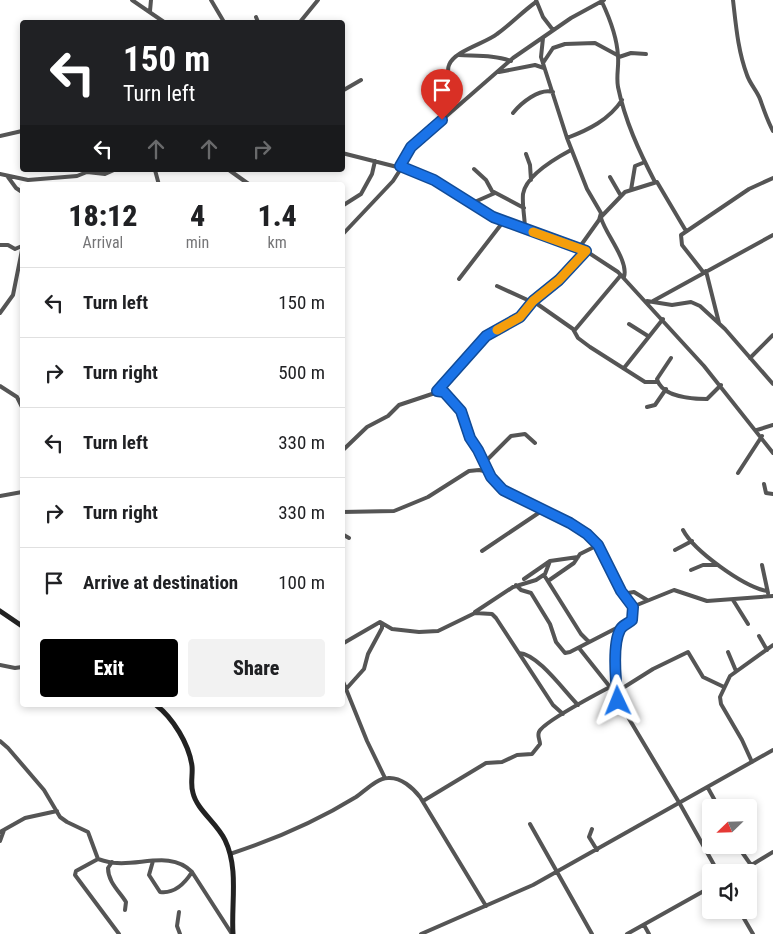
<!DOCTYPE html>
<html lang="en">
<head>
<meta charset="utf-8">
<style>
  body { margin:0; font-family:"Roboto Condensed",sans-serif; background:#f2f2f2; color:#202124; height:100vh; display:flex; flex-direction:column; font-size:19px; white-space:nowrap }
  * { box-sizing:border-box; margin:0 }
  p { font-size:16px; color:#757577 }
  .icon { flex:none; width:28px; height:28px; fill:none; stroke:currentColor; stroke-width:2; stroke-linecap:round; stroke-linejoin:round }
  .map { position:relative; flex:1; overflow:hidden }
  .side { position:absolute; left:20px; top:182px; width:325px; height:525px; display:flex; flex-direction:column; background:#fff; border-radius:5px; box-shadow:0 2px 8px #0003 }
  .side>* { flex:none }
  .banner { position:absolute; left:20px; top:20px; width:325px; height:152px; border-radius:5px; box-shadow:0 2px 8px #0003; background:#202124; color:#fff; overflow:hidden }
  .needle { width:32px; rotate:247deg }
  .buttons { position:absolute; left:702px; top:799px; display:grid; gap:10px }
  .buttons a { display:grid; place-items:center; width:55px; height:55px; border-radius:5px; background:#fff; box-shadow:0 2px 8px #0003; font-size:25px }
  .pin { position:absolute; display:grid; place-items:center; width:42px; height:42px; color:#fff; margin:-51px -21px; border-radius:50% 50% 50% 0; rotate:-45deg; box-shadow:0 0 5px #0007 }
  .pin .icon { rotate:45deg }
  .me { position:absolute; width:55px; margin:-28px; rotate:358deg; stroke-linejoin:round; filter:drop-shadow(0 0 4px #0008) }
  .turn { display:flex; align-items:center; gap:18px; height:105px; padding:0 20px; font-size:22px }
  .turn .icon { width:65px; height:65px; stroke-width:2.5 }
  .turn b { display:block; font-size:35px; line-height:42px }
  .lanes { display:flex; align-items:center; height:48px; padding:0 20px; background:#0003; justify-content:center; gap:25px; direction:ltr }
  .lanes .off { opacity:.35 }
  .eta { display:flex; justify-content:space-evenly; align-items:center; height:85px; text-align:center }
  .eta b { font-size:30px; font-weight:800; line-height:35px }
  .action { display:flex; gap:10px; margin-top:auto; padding:10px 20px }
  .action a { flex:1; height:58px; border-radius:5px; background:#000; color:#fff; font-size:20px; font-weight:800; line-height:58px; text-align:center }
  .action a+a { background:#f2f2f2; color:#202124 }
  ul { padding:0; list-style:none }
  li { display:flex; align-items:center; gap:15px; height:70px; padding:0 20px; border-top:1px solid #e0e0e0 }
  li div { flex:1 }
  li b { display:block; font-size:19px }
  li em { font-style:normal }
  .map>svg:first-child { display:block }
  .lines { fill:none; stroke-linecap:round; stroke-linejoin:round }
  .street { stroke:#555; stroke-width:4 }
  .secondary { stroke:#222; stroke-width:5 }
  .route-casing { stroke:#114b97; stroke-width:12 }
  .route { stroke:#1a73e8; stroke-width:9 }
  .slow { stroke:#f59e0b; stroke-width:9 }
</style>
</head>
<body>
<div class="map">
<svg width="773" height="934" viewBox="0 0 773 934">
  <rect width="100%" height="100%" fill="#fff"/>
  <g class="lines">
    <path class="street" d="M132,0L164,22
      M211,0L224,22
      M536,0L543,17L553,30
      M733,0C736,26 738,51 747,75C750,84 757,91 760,99C764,110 767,120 773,131
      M602,2C610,19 617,37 618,56C619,67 616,76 618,87C625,121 639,151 655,182
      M150,11L151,0
      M256,17L258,22
      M300,22L318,0
      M543,38L541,57L567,138L587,189L601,213L599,220L579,248
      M459,55C476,56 496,55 511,61
      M619,57L631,53L646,54
      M543,63L553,48L565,44L595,43L619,56
      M499,72L535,65L544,68
      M342,91L361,80
      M455,107C454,97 445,74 449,65C454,51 486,43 497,34C511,24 522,12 536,2
      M513,113C521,103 539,88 553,92
      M0,136L22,131
      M567,138C588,130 609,120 622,100
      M342,153L413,171L434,180L493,217L586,251L618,272L704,366L773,453
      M526,154L530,165L531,180
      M399,166L411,147L513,58L571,18L604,0
      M474,169L486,180L492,191L524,208
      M155,170L159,185
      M229,170L250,185
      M0,174L28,180L77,176L87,172L105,174L114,170
      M8,177L16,188L22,192
      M610,177L621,196
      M631,190L635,166L645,162
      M470,204L495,193
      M342,206L361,194L372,174L375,161
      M600,218L625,192L657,182L686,231
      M601,218C606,235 629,261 624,277
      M525,230C525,218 522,206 523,194C526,175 556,158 571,150
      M342,235L393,181L402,167
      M0,245H8L15,249L22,246
      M706,271L719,323
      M704,273L682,245L681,235L749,189L773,178
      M459,279L503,222
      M497,286L532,302
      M533,301L573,329L578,338L590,347L645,382H657
      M647,301L672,305L691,302L700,306L725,329L773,384
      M653,301L773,235
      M0,313L13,295L22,250
      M629,324L648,336
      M574,331L621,275
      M671,358L657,379C662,397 692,399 707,399L721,385
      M750,358L773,335
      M624,368L663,319
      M0,386L17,397L22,407
      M437,391L485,336L520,317L533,301L559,280L586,251
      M647,407L655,405L666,389
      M757,430L773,425
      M342,451L367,427L388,416L399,405L441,391L452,400L461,411L470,438L495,482L509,494L533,504L587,534L602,552L618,587L632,607L674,590L707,601L773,596
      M484,463L511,436L525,434L535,443
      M738,473L762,436
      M764,484L766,493L773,494
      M0,496L22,492
      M342,512L394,511L428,497L469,471L479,470L489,472
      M683,530C694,551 744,587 767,591
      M342,534L349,538
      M675,550L692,541
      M482,551L543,510
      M762,565L768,593
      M691,570L703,565H717
      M544,575L581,634L589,642
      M524,579L550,561L578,557
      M548,581L574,563L580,554L598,545
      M516,585L521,590L531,593L550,624L556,642L565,653L570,652L632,620
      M622,594L634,592L647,600
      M733,600L748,624
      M475,612L513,587L536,580L545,574L550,561
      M630,622L634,616L633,607
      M759,636L767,650
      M342,644L380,622L392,629L419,632L438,631L475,613L492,614L496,618L553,705L563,714
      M579,648L610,687L680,804L718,872
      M728,652L736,671
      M519,653C538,654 564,691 578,705
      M0,665L15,668L22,667
      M342,679L367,741L385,778
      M347,688L364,669L368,654L382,628V623
      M618,691L653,669L688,652L703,677L724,687
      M618,691C618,676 611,635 624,626
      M0,741L8,748L44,790L60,817L67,822L88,832L98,859C104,861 111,863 117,863C142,865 172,851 192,872L232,934
      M752,762L742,740L721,704L720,697L730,676L773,645
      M708,788L719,808
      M423,801L486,763L502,762L517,755L532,754L540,744C540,740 537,736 539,732C543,722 597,694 610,687
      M530,824L592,934
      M592,829L589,837L597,850
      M0,832L25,818L57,811
      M0,841L4,830
      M737,845L751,865
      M230,854C273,840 317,821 356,797C365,791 377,778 388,778C401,777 413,788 420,797L486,906
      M98,859L76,871L75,875L119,934
      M153,861L149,875L160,892C174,894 185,883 192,872
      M112,862L108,868C108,882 119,891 126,902L125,910
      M740,872L773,852
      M739,910L753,934
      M179,912L177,926L180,934
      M644,925L649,934
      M421,934L533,885L773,750
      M627,934L711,887"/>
    <path class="secondary" d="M0,611L22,626
      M156,705C173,718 189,744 192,766C193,775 190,784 193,793C197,810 217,823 225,840C239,869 231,903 233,934"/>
  </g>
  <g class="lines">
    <defs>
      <path id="route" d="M442,120L411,147L400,166L434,180L493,217L586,251L559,280L533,301L520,317L486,336L437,391L444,392L461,411L470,438L478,450L491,477L503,490L570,523L587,534L598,545L621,591L633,607L632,620C628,624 622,625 620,630C612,645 616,684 618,701"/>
    </defs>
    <use href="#route" class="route-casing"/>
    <use href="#route" class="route"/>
    <path class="slow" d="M497,330L520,317L533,301L559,280L586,251L533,232"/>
  </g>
</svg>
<div class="buttons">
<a><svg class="needle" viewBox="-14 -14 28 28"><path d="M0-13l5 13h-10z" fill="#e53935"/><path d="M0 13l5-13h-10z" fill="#757577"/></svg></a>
<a><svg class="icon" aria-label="sound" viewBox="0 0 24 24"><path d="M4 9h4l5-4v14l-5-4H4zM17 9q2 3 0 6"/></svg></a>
</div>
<div class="pin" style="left:442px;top:120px;background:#d93025"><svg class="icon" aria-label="arrive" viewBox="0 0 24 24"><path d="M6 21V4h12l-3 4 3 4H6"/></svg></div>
<svg class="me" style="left:618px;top:701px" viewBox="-20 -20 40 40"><path d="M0-17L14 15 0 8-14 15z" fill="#1a73e8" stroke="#fff" stroke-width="4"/></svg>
<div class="banner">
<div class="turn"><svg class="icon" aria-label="left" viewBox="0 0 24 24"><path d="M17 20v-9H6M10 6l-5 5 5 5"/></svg><div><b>150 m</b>Turn left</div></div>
<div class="lanes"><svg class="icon" aria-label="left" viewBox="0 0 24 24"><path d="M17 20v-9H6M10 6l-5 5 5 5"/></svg><svg class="icon off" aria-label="ahead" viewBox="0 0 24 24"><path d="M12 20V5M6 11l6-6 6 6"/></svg><svg class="icon off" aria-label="ahead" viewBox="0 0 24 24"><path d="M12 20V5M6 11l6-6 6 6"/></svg><svg class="icon off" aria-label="right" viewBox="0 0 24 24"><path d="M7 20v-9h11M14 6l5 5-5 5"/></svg></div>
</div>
<section class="side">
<div class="eta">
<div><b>18:12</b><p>Arrival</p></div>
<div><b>4</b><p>min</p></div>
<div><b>1.4</b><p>km</p></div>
</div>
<ul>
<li><svg class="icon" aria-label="left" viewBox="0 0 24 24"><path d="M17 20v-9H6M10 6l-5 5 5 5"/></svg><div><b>Turn left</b></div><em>150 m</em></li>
<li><svg class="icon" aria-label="right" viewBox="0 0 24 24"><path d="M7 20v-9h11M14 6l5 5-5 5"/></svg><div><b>Turn right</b></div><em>500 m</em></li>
<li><svg class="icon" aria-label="left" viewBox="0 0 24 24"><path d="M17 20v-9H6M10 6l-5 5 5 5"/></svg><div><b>Turn left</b></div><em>330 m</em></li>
<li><svg class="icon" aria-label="right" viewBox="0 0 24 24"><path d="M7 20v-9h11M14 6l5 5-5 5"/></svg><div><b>Turn right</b></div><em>330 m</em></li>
<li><svg class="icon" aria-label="arrive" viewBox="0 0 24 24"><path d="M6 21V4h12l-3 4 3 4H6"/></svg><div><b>Arrive at destination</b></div><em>100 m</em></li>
</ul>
<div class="action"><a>Exit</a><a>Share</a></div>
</section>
</div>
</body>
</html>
